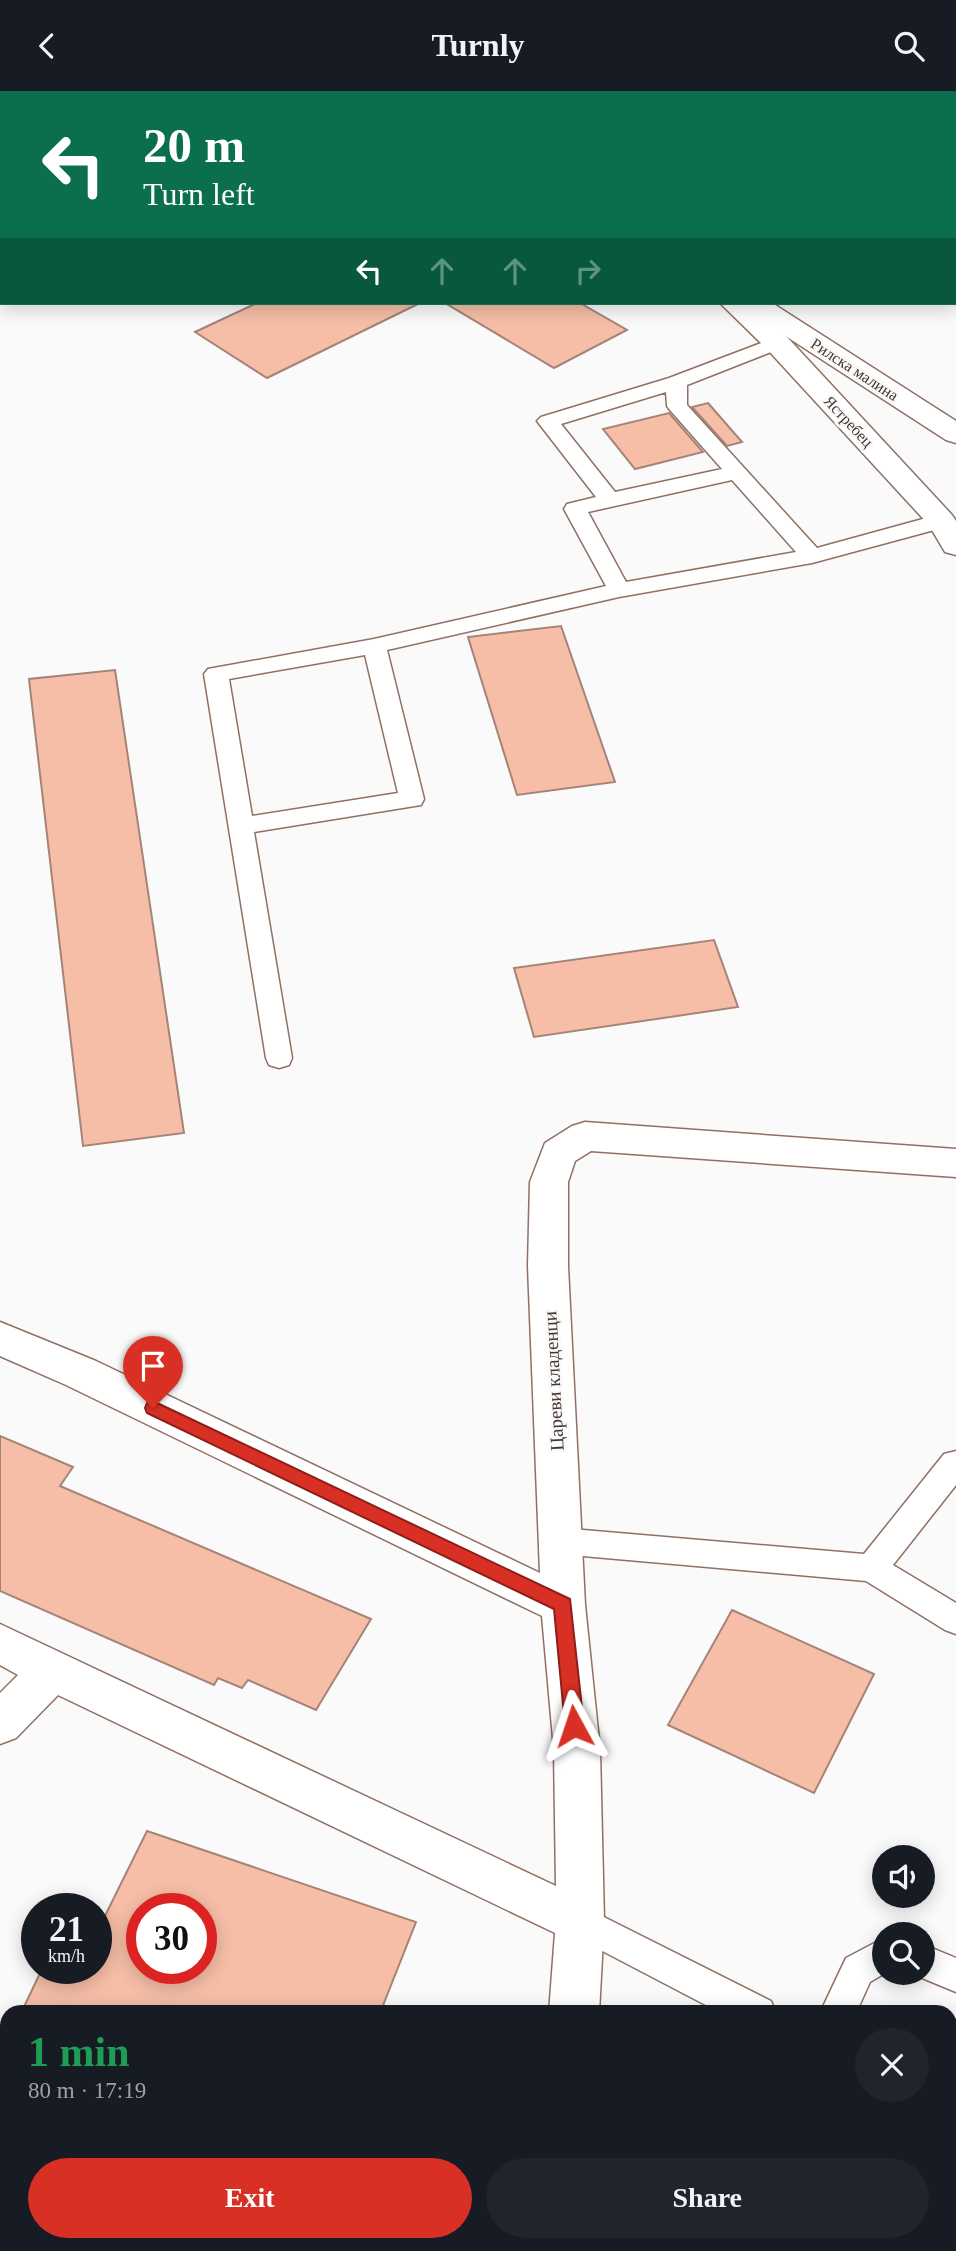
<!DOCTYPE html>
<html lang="en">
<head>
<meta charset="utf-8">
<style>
  body { margin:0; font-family:Georgia,serif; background:#20242c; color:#f1f3f6; height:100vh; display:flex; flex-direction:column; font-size:26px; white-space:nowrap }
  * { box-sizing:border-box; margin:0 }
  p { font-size:23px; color:#9ea1a6 }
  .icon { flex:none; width:38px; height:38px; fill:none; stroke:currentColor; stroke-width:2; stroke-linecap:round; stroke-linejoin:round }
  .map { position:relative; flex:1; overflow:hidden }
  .panel { position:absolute; left:0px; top:1914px; width:957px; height:247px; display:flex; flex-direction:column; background:#171b24; border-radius:21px 21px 0 0; box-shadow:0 4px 18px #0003 }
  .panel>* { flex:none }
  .hud { position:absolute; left:0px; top:0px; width:957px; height:214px; box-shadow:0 4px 18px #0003; background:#0b6e4f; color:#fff; overflow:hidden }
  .tools { position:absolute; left:872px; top:1754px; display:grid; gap:14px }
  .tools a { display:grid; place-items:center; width:63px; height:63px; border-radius:50%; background:#171b24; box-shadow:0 4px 18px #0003; font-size:35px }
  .speed { position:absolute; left:21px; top:1802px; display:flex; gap:14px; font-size:35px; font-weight:700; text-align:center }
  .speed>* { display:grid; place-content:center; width:91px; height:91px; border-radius:50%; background:#171b24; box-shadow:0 4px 18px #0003; line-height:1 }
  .speed small { font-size:18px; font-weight:400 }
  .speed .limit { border:10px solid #d22; background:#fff; color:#111 }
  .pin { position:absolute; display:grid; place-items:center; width:60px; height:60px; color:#fff; margin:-72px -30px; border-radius:50% 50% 50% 0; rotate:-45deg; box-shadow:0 0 7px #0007 }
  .pin .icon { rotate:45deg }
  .me { position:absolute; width:77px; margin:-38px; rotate:355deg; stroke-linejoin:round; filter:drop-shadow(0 0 5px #0008) }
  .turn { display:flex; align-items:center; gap:24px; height:147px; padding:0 28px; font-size:32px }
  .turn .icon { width:91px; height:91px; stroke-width:2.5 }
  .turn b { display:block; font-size:49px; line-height:60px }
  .lanes { display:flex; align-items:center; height:66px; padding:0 28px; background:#0003; justify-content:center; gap:35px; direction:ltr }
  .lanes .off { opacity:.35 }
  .round { display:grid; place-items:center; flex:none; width:74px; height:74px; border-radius:37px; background:#20242c }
  .overview { display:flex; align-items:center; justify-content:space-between; height:119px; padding:0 28px }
  h1 { font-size:42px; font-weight:600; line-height:52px; color:#1e9e55 }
  .primary-button { display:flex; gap:14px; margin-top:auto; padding:14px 28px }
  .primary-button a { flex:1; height:80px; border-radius:42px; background:#d93025; color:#fff; font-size:28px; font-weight:600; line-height:80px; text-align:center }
  .primary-button a+a { background:#20242c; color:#f1f3f6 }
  header { display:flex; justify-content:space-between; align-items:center; height:91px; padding:0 28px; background:#171b24; font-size:32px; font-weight:600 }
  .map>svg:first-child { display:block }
  .building { fill:#f6bea7; stroke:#a58477; stroke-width:2; fill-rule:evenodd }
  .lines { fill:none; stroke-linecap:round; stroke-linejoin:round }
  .lane-casing { stroke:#907063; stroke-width:3 }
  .street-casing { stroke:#907063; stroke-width:3 }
  .secondary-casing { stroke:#907063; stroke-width:3 }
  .lane { fill:#fff; fill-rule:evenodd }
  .street { fill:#fff; fill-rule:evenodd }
  .secondary { fill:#fff; fill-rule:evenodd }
  .route { fill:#d93025; stroke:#8d1f18; stroke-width:2 }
  .labels { text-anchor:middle; stroke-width:6; stroke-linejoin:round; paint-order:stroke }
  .far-street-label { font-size:16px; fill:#453731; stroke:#fafafa }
  .street-label { font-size:19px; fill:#453731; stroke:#fafafa }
</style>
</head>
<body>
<header><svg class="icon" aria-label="back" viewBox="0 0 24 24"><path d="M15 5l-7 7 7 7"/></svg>Turnly<svg class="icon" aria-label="search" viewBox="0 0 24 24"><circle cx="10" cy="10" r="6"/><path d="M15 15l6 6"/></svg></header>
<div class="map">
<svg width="956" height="2160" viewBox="0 0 956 2160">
  <rect width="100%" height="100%" fill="#fafafa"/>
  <path class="building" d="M257,212H420L267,287L195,241Z
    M445,212H580L627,239L554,277Z
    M708,312L742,351L727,355L692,316Z
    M669,322L703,361L635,378L603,338Z
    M561,535L615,691L517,704L468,546Z
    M115,579L184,1042L83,1055L29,588Z
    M714,849L738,916L534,946L514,877Z
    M0,1345L73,1376L60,1395L371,1528L316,1619L248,1589L242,1597L218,1587L214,1594L0,1500Z
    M732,1519L874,1583L814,1702L668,1634Z
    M147,1740L416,1831L380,1922H21L42,1878H96V1843ZM142,1818H201V1878H142Z"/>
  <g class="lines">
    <defs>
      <path id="lane" d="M777,246L784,248L787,252L784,256L687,294V314L817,457L941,423L949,425L952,430L949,435L812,472L619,506L387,559L424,708L421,714L254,741L292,967L289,974L279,977L269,974L266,967L204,583L208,578L374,548L606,495L564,418L567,413L596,406L537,330L541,326L669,287ZM666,301L667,315L670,319L722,378L615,401L561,333ZM732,389L796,461L626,491L588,421ZM365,564L398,702L252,725L229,588Z
        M956,1360V1394L893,1474L956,1512V1543L945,1539L866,1490L560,1463L549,1459L544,1450L549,1441L560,1437L864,1463L944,1363Z
        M580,1814L771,1910L776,1922H721L568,1842L563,1830L568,1818Z
        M884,1847V1881H887L870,1891L856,1922H820L846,1867Z
        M922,1853L956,1867V1901L910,1882L922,1881Z
        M950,2003L956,2005V2042L950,2040Z"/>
      <path id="street" d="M498,0H522V2H498Z
        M720,212H750L787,246L952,424L956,430V464L945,461L929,434L767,258Z
        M585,1031L956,1058V1086L591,1060L575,1070L568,1091V1175L585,1514L600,1659L604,1830L599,1922H549L555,1842L58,1604L16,1647L0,1653V1602L18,1584L0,1574V1533L556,1795L554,1659L542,1525L66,1294L0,1265V1231L96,1270L540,1482L528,1175L530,1091L545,1052L572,1035Z
        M507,2154H560L558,2160H505Z"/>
      <path id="secondary" d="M397,0H423L424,2H398Z
        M740,212H772L956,330V352L946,349L744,218Z"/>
    </defs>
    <use href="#lane" class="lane-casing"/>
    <use href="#street" class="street-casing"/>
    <use href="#secondary" class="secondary-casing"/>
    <use href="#lane" class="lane"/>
    <use href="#street" class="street"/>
    <use href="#secondary" class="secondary"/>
  </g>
  <path class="route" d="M153,1310L570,1508L584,1635L581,1641L574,1643L568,1641L565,1635L554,1518L147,1322L145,1317L147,1312Z"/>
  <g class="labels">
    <g class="far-street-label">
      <text transform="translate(855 278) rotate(33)" y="6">Рилска малина</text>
      <text transform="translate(849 330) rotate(47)" y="6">Ястребец</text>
    </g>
    <g class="street-label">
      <text transform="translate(553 1290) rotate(-93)" y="7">Цареви кладенци</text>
    </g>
  </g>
</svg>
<div class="tools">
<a><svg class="icon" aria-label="sound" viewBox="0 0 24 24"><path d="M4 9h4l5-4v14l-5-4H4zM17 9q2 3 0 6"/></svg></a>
<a><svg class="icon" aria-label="search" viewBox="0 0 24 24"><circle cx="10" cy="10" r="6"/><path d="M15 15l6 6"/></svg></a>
</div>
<div class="speed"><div>21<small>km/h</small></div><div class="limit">30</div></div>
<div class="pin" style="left:153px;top:1317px;background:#d93025"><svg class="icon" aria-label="arrive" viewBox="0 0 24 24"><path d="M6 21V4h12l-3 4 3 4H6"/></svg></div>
<svg class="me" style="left:574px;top:1635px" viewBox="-20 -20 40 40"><path d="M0-17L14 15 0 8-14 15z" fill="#d93025" stroke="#fff" stroke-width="4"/></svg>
<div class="hud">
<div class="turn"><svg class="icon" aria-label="left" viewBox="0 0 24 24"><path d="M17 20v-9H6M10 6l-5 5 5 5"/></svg><div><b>20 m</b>Turn left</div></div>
<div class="lanes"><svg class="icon" aria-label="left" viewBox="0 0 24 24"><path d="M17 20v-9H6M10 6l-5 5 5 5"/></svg><svg class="icon off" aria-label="ahead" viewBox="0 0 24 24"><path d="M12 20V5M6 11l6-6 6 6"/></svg><svg class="icon off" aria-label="ahead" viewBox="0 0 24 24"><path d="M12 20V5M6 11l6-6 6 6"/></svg><svg class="icon off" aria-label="right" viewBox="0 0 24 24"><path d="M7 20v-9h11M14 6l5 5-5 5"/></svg></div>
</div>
<section class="panel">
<div class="overview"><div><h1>1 min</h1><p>80 m · 17:19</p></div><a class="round"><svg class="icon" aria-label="close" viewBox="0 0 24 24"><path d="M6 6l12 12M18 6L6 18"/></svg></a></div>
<div class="primary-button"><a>Exit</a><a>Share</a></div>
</section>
</div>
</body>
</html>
